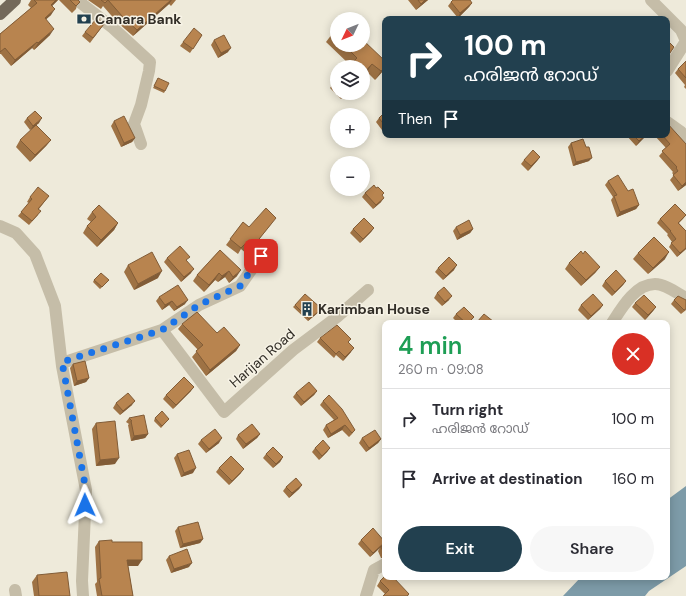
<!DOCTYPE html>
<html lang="en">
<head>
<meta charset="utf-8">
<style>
  body { margin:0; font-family:"DM Sans","Noto Sans Malayalam",sans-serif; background:#f7f7f7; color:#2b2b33; height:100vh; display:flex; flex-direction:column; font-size:15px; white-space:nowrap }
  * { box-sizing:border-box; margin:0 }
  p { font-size:13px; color:#7c7c81 }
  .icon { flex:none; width:22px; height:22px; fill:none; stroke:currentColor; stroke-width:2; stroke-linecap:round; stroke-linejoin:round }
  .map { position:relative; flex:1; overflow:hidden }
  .side { position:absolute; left:382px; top:320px; width:288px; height:260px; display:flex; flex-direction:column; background:#fff; border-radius:8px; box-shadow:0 2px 10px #0003 }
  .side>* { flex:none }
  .hud { position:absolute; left:382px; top:16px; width:288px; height:122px; border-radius:8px; box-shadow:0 2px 10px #0003; background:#22404f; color:#fff; overflow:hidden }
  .needle { width:26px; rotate:227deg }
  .fabs { position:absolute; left:330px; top:12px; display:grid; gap:8px }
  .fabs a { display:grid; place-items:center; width:40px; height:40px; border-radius:50%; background:#fff; box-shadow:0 2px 10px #0003; font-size:20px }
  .pin { position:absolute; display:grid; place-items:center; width:34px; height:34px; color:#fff; margin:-17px; border-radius:8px; box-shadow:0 2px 6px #0006 }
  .me { position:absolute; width:44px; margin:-22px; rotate:359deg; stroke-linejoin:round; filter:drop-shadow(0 0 3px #0008) }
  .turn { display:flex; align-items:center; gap:14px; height:84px; padding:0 16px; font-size:18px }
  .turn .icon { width:52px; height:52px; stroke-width:2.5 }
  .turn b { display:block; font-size:28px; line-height:34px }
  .then { display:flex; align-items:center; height:38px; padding:0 16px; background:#0003; gap:8px; font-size:15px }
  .round { display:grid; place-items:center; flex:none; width:42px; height:42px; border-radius:21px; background:#f7f7f7 }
  .head { display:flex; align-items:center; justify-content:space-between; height:68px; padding:0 16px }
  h1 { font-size:24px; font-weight:600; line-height:30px; color:#1e9e55 }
  .primary-button { display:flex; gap:8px; margin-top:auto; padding:8px 16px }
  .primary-button a { flex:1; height:46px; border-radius:24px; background:#22404f; color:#fff; font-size:16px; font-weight:600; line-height:46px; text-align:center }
  .primary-button a+a { background:#f7f7f7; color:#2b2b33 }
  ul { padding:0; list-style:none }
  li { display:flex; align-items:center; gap:12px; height:60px; padding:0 16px; border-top:1px solid #e1e1e2 }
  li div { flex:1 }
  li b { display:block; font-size:15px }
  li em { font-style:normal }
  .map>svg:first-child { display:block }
  .water { fill:#7d9ba8 }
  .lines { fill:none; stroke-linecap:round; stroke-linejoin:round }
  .minor { stroke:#c5bda8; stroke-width:12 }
  .major { stroke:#73695a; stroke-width:12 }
  .wall { fill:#9e7244 }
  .shaded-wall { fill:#815c37 }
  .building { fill:#b8844f; stroke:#815c37 }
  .route { stroke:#1a73e8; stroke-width:7; stroke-dasharray:0 12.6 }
  .labels { text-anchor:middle; stroke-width:3; stroke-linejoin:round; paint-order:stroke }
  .poi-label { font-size:14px; font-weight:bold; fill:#322e27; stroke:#f7f3e6; text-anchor:start }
  .street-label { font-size:14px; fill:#322e27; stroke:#f7f3e6 }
</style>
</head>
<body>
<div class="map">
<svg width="686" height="596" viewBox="0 0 686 596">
  <rect width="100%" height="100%" fill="#eeeada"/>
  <path class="water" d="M686,486V566L649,591L645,596H563L581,577H667V500Z"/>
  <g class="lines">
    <path class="minor" d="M77,0L113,28L150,62L149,71L141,105L134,124L141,144
      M651,0L681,30L686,41
      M667,71L686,41
      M667,122L681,132L686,137
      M0,226L16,233L35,254L55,306L62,366L86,490L82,581L83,596
      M612,323C621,309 635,284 655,284C665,284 677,293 686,298
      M162,330L224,412L293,350L337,317L368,290
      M62,363L162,330L199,305L240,286L261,256
      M15,590L16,596
      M366,596L374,570L385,564"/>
    <path class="major" d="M0,14L15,0"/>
  </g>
  <path class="wall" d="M31,0H58L52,6L51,15L46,19L50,35L34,50L32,48L11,66L1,54H0V34L31,8L28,5Z
    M59,0H78L76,9L72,13Z
    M88,0H176L171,6L169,4L133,36L117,22L103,6L101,9Z
    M408,0H428L416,10Z
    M451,2L472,3L469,7L458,18L448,6Z
    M104,24L90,43L82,36L85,32Z
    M337,29V45H363L382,72L375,80L367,72L363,76V67L350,65L326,42L332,34Z
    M202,35L190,53L180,46L183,42Z
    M214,40L228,52L218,58L211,45Z
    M686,61V89L684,87L685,85L675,73L678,69Z
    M158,78L165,91L164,93L153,88Z
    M337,79V93H347L341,99L330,88Z
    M385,112V134L376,122L379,118Z
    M27,118L39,123L30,130L24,122Z
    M114,121L135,138L132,142L121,147L111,126Z
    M626,135H646L636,146Z
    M654,135H667L686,185L678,191L670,180L674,175L672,173L673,172L659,156L666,148Z
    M20,140H51L46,146L30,162L16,147Z
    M571,143L589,161L573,166L568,147Z
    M540,157L537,161L528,171L521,164L524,160Z
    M608,181L628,191L639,205L636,209L617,217L611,200L613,197L605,185Z
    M376,188L382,195L381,202L373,209L362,197L365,193Z
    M49,196L39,209L38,215L29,225L18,216L29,203L27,202L30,197Z
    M92,212L118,223L114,230L97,247L83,233L87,226L91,222L87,219Z
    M686,215L683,219L679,223L686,231V249L677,257L669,247L672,242L667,235L668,234L657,223L660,219Z
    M243,222L249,227L272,223L247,254L241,249L238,254L226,245Z
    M456,227L473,229L470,233L457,240L453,231Z
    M374,228L371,232L360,243L350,233L353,229Z
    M220,250L237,276L229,283L225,277L218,282L215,280L204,292L193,281L197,275Z
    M638,253L665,259L648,274L633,259Z
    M583,254L600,267L595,273L581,286L565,269L569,263Z
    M167,258L187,261L191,273L181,282L164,262Z
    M128,265L158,278L134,290L124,272Z
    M438,268L454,270L443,280L435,272Z
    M94,280L107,282L100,289L93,282Z
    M605,281H626L623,285L612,296L602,286Z
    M437,293L449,300L442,306L434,298Z
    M159,297L185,304L174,311L169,305L162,310L156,301Z
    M674,300L686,310L681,314L671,304Z
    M635,303L656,307L653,311L645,320L632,307Z
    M295,305L322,309L320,311L308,321L293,307Z
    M581,305H603L600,309L588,320L578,310Z
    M456,314L474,317L469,323H458L453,318Z
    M182,324L217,333L240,345L236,351L206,376L192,357L198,350L178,329Z
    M320,338L351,352L343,361L336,355L334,358L317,342Z
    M73,364L89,378L86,382L74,386L70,368Z
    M191,391L173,409L163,399L166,395Z
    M317,391L314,395L301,406L293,397L296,393Z
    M323,401L355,430L352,434L349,437L342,430L328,438L323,430L326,425L334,420L320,405Z
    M116,403L132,405L120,415L113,408Z
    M129,418L148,434L145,438L131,441L128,425L129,424L126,422Z
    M155,418L169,419L161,428L154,421Z
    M96,423L115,464L96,466L92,429Z
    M260,434L257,438L243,449L236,439L238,435Z
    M362,438L381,439L378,443L366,452L359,443Z
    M201,440L219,443L206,453L198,444Z
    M315,448H330L327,452L319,460L312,452Z
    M177,454L193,473L181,477L174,458Z
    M266,454L283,457L280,462L273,468L263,458Z
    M219,468L241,473L229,485L216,472Z
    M302,485L299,489L289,498L283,491L286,487Z
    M178,527L203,539L200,543L180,548L175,531Z
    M361,540L382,546L385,544V557L381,558L378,551L380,548L370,557L358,544Z
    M99,541L112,542L138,566H128L133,596H97L95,584L97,582L95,547Z
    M169,556L189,567L171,573L166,560Z
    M37,575L70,596H34L32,582Z
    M380,581L409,594L408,596H383L385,594L377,586Z"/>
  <path class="shaded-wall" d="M56,0H58L47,11L51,5Z
    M171,0H172L169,4L133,36L137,30Z
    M425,0H428L416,10L421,4Z
    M472,3L469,7L458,18L460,13Z
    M55,9L51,15L41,24L45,18Z
    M54,29L50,35L34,50L38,43Z
    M37,42L32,48L11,66L15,60Z
    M231,48L228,52L218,58L221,53Z
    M372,64L367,72L363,76V74Z
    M385,67V68L382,72L375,80L381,71Z
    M42,118L39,123L30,130L33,126Z
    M646,135L645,137L636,146L639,141Z
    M135,138L132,142L121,147L124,143Z
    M51,140L46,146L30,162L35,155Z
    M540,157L537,161L528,171L531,166Z
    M592,158L589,161L573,166L576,162Z
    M686,182V185L678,191L682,186Z
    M384,198L381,202L373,209L376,205Z
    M639,205L636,209L617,217L620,212Z
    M118,223L114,230L97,247L101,240Z
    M374,228L371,232L360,243L363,239Z
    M473,229L470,233L457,240L460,235Z
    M686,248V249L677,257L680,253Z
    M669,252L665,259L648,274L653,268Z
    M457,265L454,270L443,280L446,276Z
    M600,267L595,273L581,286L586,280Z
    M194,269L191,273L181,282L184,277Z
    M241,270L237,276L229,283L233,277Z
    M162,271L158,278L134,290L138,284Z
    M229,271L225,277L218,282L222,276Z
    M219,273L215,280L204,292L209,285Z
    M626,281L623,285L612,296L615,292Z
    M452,296L449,300L442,306L445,302Z
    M188,300L185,304L174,311L177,307Z
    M172,301L169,305L162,310L165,305Z
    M603,305L600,309L588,320L591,316Z
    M656,307L653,311L645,320L648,315Z
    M322,309L320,311L308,321L309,319Z
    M240,345L236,351L206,376L210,370Z
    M354,348L351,352L343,361L345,357Z
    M89,378L86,382L74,386L77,381Z
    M194,387L191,391L173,409L176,405Z
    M317,391L314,395L301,406L304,402Z
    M135,401L132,405L120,415L123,411Z
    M345,425L342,430L328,438L331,434Z
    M148,434L145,438L131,441L134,436Z
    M260,434L257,438L243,449L246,444Z
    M222,438L219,443L206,453L209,449Z
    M381,439L378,443L366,452L369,448Z
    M330,448L327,452L319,460L322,456Z
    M283,457L280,462L273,468L276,464Z
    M119,458L115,464L96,466L100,460Z
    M196,468L193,473L181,477L184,473Z
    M244,469L241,473L229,485L232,481Z
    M302,485L299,489L289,498L292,493Z
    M203,539L200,543L180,548L183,544Z
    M385,542L382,546L370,557L373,553Z
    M384,553H385V557L381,558Z
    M127,560H142L138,566H123Z
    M192,563L189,567L171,573L174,569Z"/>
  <path class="building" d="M34,0H56L51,5L55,9L45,18L54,29L38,43L37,42L15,60L5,48L0,52V34L37,3Z
    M70,0H78L80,2L76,6Z
    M101,0H171L137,30L122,16L108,0L105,3Z
    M418,0H425L421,4Z
    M453,0H470L472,3L460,13L451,2Z
    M97,18L104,24L93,38L85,32Z
    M194,28L202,35L193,49L183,42Z
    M337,29V39L332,34Z
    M224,35L231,48L221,53L214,40Z
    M363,40L385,61V67L381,71L372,64L363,74V67H348L357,58L344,45H363Z
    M667,40L674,47L668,56L667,55Z
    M686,61V78L678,69Z
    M158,78L169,83L165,91L154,86Z
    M35,111L42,118L33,126L27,118Z
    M385,112V126L379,118Z
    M124,116L135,138L124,143L114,121Z
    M667,123L686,144V182L682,186L673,175L678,171L676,168L677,167L662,151L670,144L662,135H667Z
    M36,125L51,140L35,155L20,140Z
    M633,135H646L639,141Z
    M583,139L586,147H589L592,158L576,162L571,143Z
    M533,150L540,157L531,166L524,160Z
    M618,175L628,191L633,189L639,205L620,212L614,196L617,195L608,181Z
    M374,185L376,188L378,187L384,193L382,195L384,198L376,205L365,193Z
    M38,187L49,196L38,209L41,211L32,221L21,212L32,199L30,197Z
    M675,204L686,215L678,223L686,231V248L680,253L671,243L676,239L670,231H671L660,219Z
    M99,205L118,223L101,240L87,226L96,217L92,212Z
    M266,208L276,218L251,249L245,244L241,248L230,239L243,222L249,227Z
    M364,218L374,228L363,239L353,229Z
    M469,220L473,229L460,235L456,227Z
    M654,237L669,252L653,268L638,253Z
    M180,246L190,257L186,260L194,269L184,277L167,258Z
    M220,250L241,270L233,277L229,271L222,276L219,273L209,285L197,275Z
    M581,251L583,254L585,251L600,267L586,280L569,263Z
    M152,252L162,271L138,284L128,265Z
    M449,257L457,265L446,276L438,268Z
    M616,270L626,281L615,292L605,281Z
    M101,273L109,280L102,287L94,280Z
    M178,285L188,300L177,307L172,301L165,305L159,297Z
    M444,287L452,296L445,302L437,293Z
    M305,294L322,309L309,319L295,305Z
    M593,294L603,305L591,316L581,305Z
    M644,295L656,307L648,315L635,303Z
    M678,296L686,300V309L684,310L674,300Z
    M464,307L474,317L468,323H466L456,314Z
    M197,312L217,333L224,327L240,345L210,370L196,351L203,345L182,324Z
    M484,314L494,322L493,323H479L477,322Z
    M337,325L351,339L348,342L354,348L345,357L339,351L336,354L320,338Z
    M85,361L89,378L77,381L73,364Z
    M184,377L194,387L176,405L166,395Z
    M309,382L317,391L304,402L296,393Z
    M128,393L135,401L123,411L116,403Z
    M329,395L342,409L355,430L352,433L345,425L331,434L326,425L338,418L323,401Z
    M162,411L169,419L162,426L155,418Z
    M144,415L148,434L134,436L131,421H132L129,418Z
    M115,421L119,458L100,460L96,423Z
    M252,424L260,434L246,444L238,435Z
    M215,429L222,438L209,449L201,440Z
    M375,430L381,439L369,448L362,438Z
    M323,440L330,448L322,456L315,448Z
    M273,447L283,457L276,464L266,454Z
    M189,450L196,468L184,473L177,454Z
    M231,456L244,469L232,481L219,468Z
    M296,478L302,485L292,493L286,487Z
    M198,522L203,539L183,544L178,527Z
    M373,528L385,542L373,553L361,540Z
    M112,540V542H142V560H127L133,596H102L99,579L101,578L99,541Z
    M385,544V553H384L381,547Z
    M187,549L192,563L174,569L169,556Z
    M67,572L70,596H39L37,575Z
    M385,576V577H393L409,594L407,596H383L389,590L380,581Z"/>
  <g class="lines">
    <path class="route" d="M85,505L86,490L62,362L162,330L199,305L240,286L261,256"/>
  </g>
  <defs>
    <symbol id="bank-bare" viewBox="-9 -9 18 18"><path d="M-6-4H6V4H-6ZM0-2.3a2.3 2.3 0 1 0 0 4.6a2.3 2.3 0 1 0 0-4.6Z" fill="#22404f" stroke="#f7f3e6" stroke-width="2.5" paint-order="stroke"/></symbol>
    <symbol id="building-bare" viewBox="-9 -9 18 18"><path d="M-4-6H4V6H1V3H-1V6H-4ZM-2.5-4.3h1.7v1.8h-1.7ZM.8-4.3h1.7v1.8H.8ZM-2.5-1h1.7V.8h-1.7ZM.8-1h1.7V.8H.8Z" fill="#22404f" stroke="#f7f3e6" stroke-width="2.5" paint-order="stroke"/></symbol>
  </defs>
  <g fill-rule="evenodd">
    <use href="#bank-bare" x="74" y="9" width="20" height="20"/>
    <use href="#building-bare" x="297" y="299" width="20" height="20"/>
  </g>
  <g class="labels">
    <g class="poi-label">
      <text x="95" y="24">Canara Bank</text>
      <text x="318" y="314">Karimban House</text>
    </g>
    <g class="street-label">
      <text transform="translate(262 358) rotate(-41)" y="5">Harijan Road</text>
    </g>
  </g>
</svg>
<div class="fabs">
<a><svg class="needle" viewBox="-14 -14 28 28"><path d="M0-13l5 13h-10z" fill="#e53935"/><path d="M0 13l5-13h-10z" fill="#7c7c81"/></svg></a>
<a><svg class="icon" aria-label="layers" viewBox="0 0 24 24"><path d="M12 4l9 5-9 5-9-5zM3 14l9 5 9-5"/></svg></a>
<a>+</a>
<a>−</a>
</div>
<div class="pin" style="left:261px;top:256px;background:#d93025"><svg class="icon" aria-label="arrive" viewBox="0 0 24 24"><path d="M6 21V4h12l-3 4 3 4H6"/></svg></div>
<svg class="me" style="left:85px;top:505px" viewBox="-20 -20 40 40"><path d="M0-17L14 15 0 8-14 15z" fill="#1a73e8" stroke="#fff" stroke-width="4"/></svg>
<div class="hud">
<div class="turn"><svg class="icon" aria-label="right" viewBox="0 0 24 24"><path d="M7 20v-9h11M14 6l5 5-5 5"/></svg><div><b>100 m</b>ഹരിജൻ റോഡ്</div></div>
<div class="then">Then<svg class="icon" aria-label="arrive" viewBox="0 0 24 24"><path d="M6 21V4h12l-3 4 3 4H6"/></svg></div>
</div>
<section class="side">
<div class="head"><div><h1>4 min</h1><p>260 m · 09:08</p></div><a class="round" style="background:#d93025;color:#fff"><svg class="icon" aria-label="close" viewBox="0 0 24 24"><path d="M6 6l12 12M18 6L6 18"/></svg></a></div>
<ul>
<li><svg class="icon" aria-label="right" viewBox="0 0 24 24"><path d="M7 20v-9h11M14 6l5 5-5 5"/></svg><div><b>Turn right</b><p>ഹരിജൻ റോഡ്</p></div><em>100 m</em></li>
<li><svg class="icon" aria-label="arrive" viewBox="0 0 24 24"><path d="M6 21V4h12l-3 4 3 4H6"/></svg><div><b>Arrive at destination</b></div><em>160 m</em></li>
</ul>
<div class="primary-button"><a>Exit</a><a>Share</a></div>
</section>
</div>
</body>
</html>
